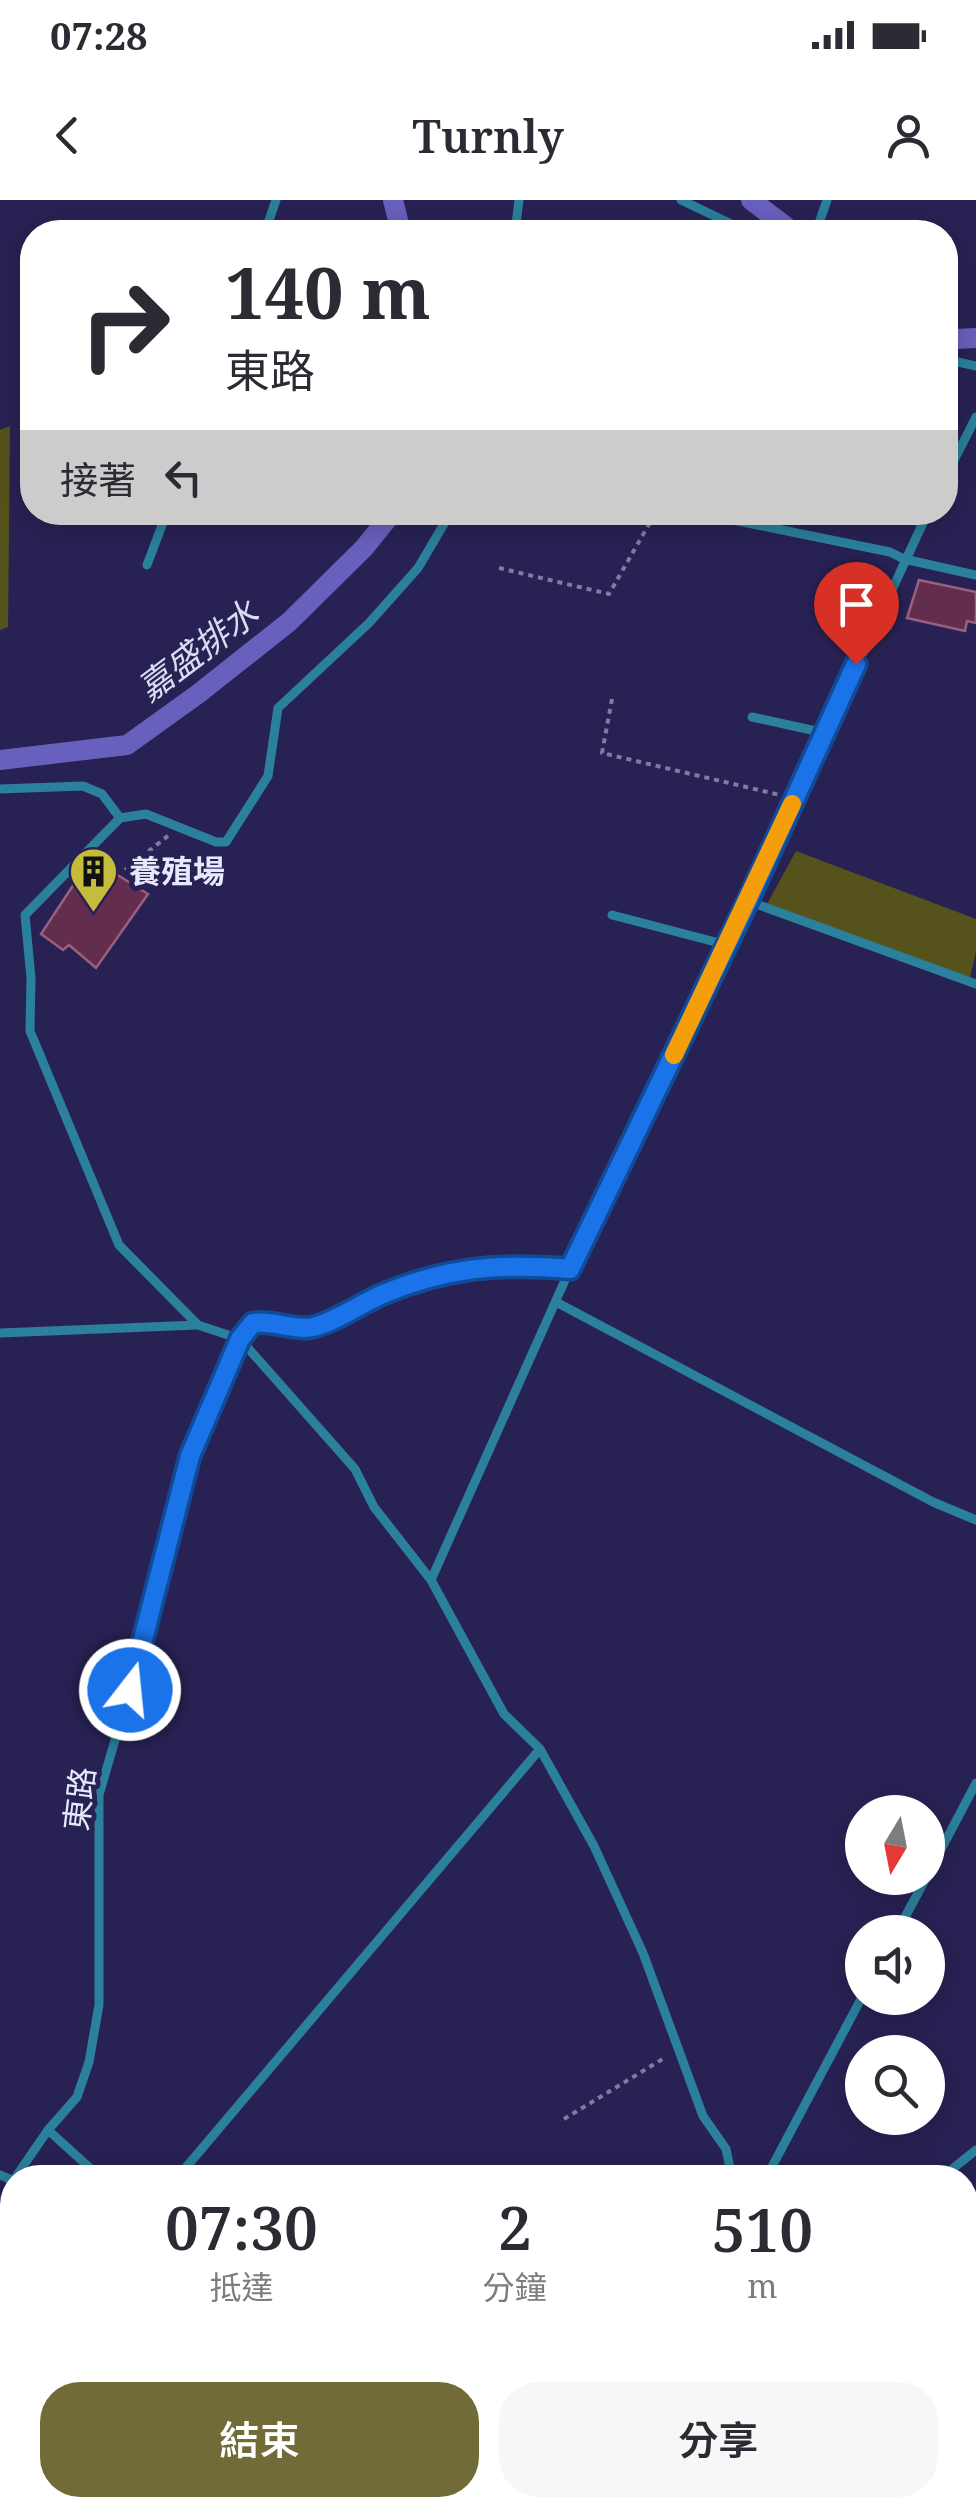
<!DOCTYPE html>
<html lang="zh-TW">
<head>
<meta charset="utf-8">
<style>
  body { margin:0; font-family:"Noto Serif","Noto Sans TC",serif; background:#f7f7f7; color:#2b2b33; height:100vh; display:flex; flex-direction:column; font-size:38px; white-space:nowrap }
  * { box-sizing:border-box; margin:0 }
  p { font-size:32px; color:#7c7c81 }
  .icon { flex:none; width:55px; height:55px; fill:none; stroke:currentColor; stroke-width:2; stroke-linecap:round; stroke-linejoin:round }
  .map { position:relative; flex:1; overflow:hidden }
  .drawer { position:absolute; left:0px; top:1965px; width:978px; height:352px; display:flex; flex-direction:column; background:#fff; border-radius:40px 40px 0 0; box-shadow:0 5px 25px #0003 }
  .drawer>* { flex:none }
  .top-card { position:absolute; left:20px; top:20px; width:938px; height:305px; border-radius:40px; box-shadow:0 5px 25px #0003; background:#fff; color:#2b2b33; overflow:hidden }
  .needle { width:65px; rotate:190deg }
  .buttons { position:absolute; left:845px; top:1595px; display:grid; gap:20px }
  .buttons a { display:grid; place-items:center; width:100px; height:100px; border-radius:50%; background:#fff; box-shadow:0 5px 25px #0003; font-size:50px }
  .pin { position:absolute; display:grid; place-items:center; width:85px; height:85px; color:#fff; margin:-102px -42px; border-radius:50% 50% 50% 0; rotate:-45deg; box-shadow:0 0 10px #0007 }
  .pin .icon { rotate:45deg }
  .me { position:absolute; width:110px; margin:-55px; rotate:16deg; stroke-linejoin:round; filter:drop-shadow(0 0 8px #0008) }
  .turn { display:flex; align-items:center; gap:35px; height:210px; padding:0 40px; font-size:45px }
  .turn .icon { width:130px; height:130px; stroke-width:2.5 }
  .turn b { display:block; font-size:70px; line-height:85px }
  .then { display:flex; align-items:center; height:95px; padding:0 40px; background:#0003; gap:20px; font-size:38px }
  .eta { display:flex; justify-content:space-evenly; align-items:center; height:170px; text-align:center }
  .eta b { font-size:60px; font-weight:600; line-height:70px }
  .primary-button { display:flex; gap:20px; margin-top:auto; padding:20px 40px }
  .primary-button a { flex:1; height:115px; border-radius:40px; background:#716c37; color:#fff; font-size:40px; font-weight:600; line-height:115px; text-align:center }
  .primary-button a+a { background:#f7f7f7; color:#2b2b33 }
  .status { display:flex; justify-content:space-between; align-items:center; height:70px; padding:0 50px; background:#fff; direction:ltr }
  .status svg { height:28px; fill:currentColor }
  header { display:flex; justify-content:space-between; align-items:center; height:130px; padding:0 40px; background:#fff; font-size:45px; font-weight:600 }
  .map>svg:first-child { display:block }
  .green { fill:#56521c }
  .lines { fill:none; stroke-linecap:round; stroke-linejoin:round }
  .canal { stroke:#6860bd; stroke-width:20 }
  .building { fill:#632e4e; stroke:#995f80; stroke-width:2.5 }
  .path { stroke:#7f7ca0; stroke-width:4; stroke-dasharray:5 5; stroke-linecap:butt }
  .lane { stroke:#2b809c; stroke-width:9 }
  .route-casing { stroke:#114b97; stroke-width:25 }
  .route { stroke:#1a73e8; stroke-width:18 }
  .slow { stroke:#f59e0b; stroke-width:18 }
  .labels { text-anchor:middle; stroke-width:10; stroke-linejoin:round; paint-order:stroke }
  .poi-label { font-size:32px; font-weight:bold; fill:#e8e8fc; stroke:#282254; text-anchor:start }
  .street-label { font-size:32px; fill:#e8e8fc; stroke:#282254 }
  .water-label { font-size:35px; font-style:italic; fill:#dadaf3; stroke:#282254 }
</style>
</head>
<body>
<div class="status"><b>07:28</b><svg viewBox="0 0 49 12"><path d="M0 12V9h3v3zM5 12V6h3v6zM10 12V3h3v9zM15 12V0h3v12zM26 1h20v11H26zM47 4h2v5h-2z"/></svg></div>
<header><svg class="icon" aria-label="back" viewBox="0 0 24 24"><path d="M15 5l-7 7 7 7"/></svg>Turnly<svg class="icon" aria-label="person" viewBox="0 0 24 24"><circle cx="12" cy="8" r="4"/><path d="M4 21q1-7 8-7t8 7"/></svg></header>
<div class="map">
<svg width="976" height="2317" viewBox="0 0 976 2317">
  <rect width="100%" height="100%" fill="#282254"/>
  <path class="green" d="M10,226L8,427L0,430V230Z
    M796,651L976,719V752L970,778L767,704Z"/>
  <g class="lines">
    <path class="canal" d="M393,0L401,32
      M751,0L793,32
      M945,135L955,139L976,138
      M0,560L127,545L198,494L289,422L364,348L393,312"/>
  </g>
  <path class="building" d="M919,380L976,392V423L967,421L965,431L907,418Z
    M108,669L148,694L96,768L69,745L63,750L41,734L82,672L98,681Z"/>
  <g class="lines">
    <path class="path" d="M499,368L609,394L656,312
      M612,499L602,553L780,595
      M125,670L169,635
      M564,1919L666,1857"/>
    <path class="lane" d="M681,0L748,32
      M265,32L276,0
      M515,32L519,0
      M816,32L827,0
      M945,159L976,166
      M945,278L976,217
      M694,312L890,352L904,359L976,375
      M147,365L167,312
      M752,517L825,533
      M0,589L83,586L102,594L120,618
      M748,701L976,784
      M612,715L727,745
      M556,1102L933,1302L976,1320
      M0,1133L197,1125
      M431,1380L374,1307L355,1269L240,1139L198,1125L119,1045L30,831L31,778L25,715L120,618L146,614L216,642H226L268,576L278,508L369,423L418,368L451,312
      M928,1674L976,1583
      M897,1732L926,1678
      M48,1930L101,1978
      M951,1970L976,1950
      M0,1975L12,1980
      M15,1978L48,1930L77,1897L89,1862L99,1805V1595L150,1420L190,1256L240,1139L253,1123C273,1120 295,1131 313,1127C337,1121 360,1104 383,1094C448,1067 501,1063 570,1069
      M177,1978L540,1549
      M732,1978L726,1949L703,1916L643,1753L594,1646L540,1549L504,1514L431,1380L570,1069L748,701L928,312
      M766,1978L862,1797
      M973,2138L976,2133
      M0,2233H12
      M322,2305L326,2317
      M907,2305L917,2317"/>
  </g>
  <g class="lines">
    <defs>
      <path id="route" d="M130,1490L190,1256L240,1139L253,1123C273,1120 295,1131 313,1127C337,1121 360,1104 383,1094C448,1067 501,1063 570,1069L748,701L856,464"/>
    </defs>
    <use href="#route" class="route-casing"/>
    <use href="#route" class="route"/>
    <path class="slow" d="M674,855L792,604"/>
  </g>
  <defs>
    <symbol id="building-pin" viewBox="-11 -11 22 30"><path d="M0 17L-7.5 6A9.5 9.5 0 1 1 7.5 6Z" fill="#c6bc3c" stroke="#282254"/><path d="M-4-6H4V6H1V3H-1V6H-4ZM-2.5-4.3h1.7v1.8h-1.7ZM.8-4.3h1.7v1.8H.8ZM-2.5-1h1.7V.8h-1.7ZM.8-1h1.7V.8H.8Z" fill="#111"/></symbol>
  </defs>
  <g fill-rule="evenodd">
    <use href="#building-pin" x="66" y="644" width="55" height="75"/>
  </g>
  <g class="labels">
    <g class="poi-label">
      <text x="129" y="683">養殖場</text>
    </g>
    <g class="street-label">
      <text transform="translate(80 1599) rotate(-83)" y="11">東路</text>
    </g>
    <g class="water-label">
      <text transform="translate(198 451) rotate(-37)" y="12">嘉盛排水</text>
    </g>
  </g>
</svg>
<div class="buttons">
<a><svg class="needle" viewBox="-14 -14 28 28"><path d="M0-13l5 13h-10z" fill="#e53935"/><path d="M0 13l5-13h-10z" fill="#7c7c81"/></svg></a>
<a><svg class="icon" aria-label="sound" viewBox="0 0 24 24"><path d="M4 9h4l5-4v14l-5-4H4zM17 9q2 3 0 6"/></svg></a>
<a><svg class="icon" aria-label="search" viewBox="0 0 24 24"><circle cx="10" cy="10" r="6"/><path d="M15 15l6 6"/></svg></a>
</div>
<div class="pin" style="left:856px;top:464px;background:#d93025"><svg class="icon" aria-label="arrive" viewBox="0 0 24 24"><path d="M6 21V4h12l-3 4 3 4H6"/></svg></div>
<svg class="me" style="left:130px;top:1490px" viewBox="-20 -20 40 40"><circle r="17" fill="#1a73e8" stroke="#fff" stroke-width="3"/><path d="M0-11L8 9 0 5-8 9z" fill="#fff"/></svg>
<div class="top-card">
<div class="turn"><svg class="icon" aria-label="right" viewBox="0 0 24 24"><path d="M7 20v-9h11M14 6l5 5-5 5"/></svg><div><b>140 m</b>東路</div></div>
<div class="then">接著<svg class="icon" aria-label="left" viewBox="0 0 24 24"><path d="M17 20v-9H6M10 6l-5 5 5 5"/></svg></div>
</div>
<section class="drawer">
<div class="eta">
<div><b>07:30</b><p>抵達</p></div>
<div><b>2</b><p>分鐘</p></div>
<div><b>510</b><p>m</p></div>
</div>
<div class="primary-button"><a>結束</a><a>分享</a></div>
</section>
</div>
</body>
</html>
